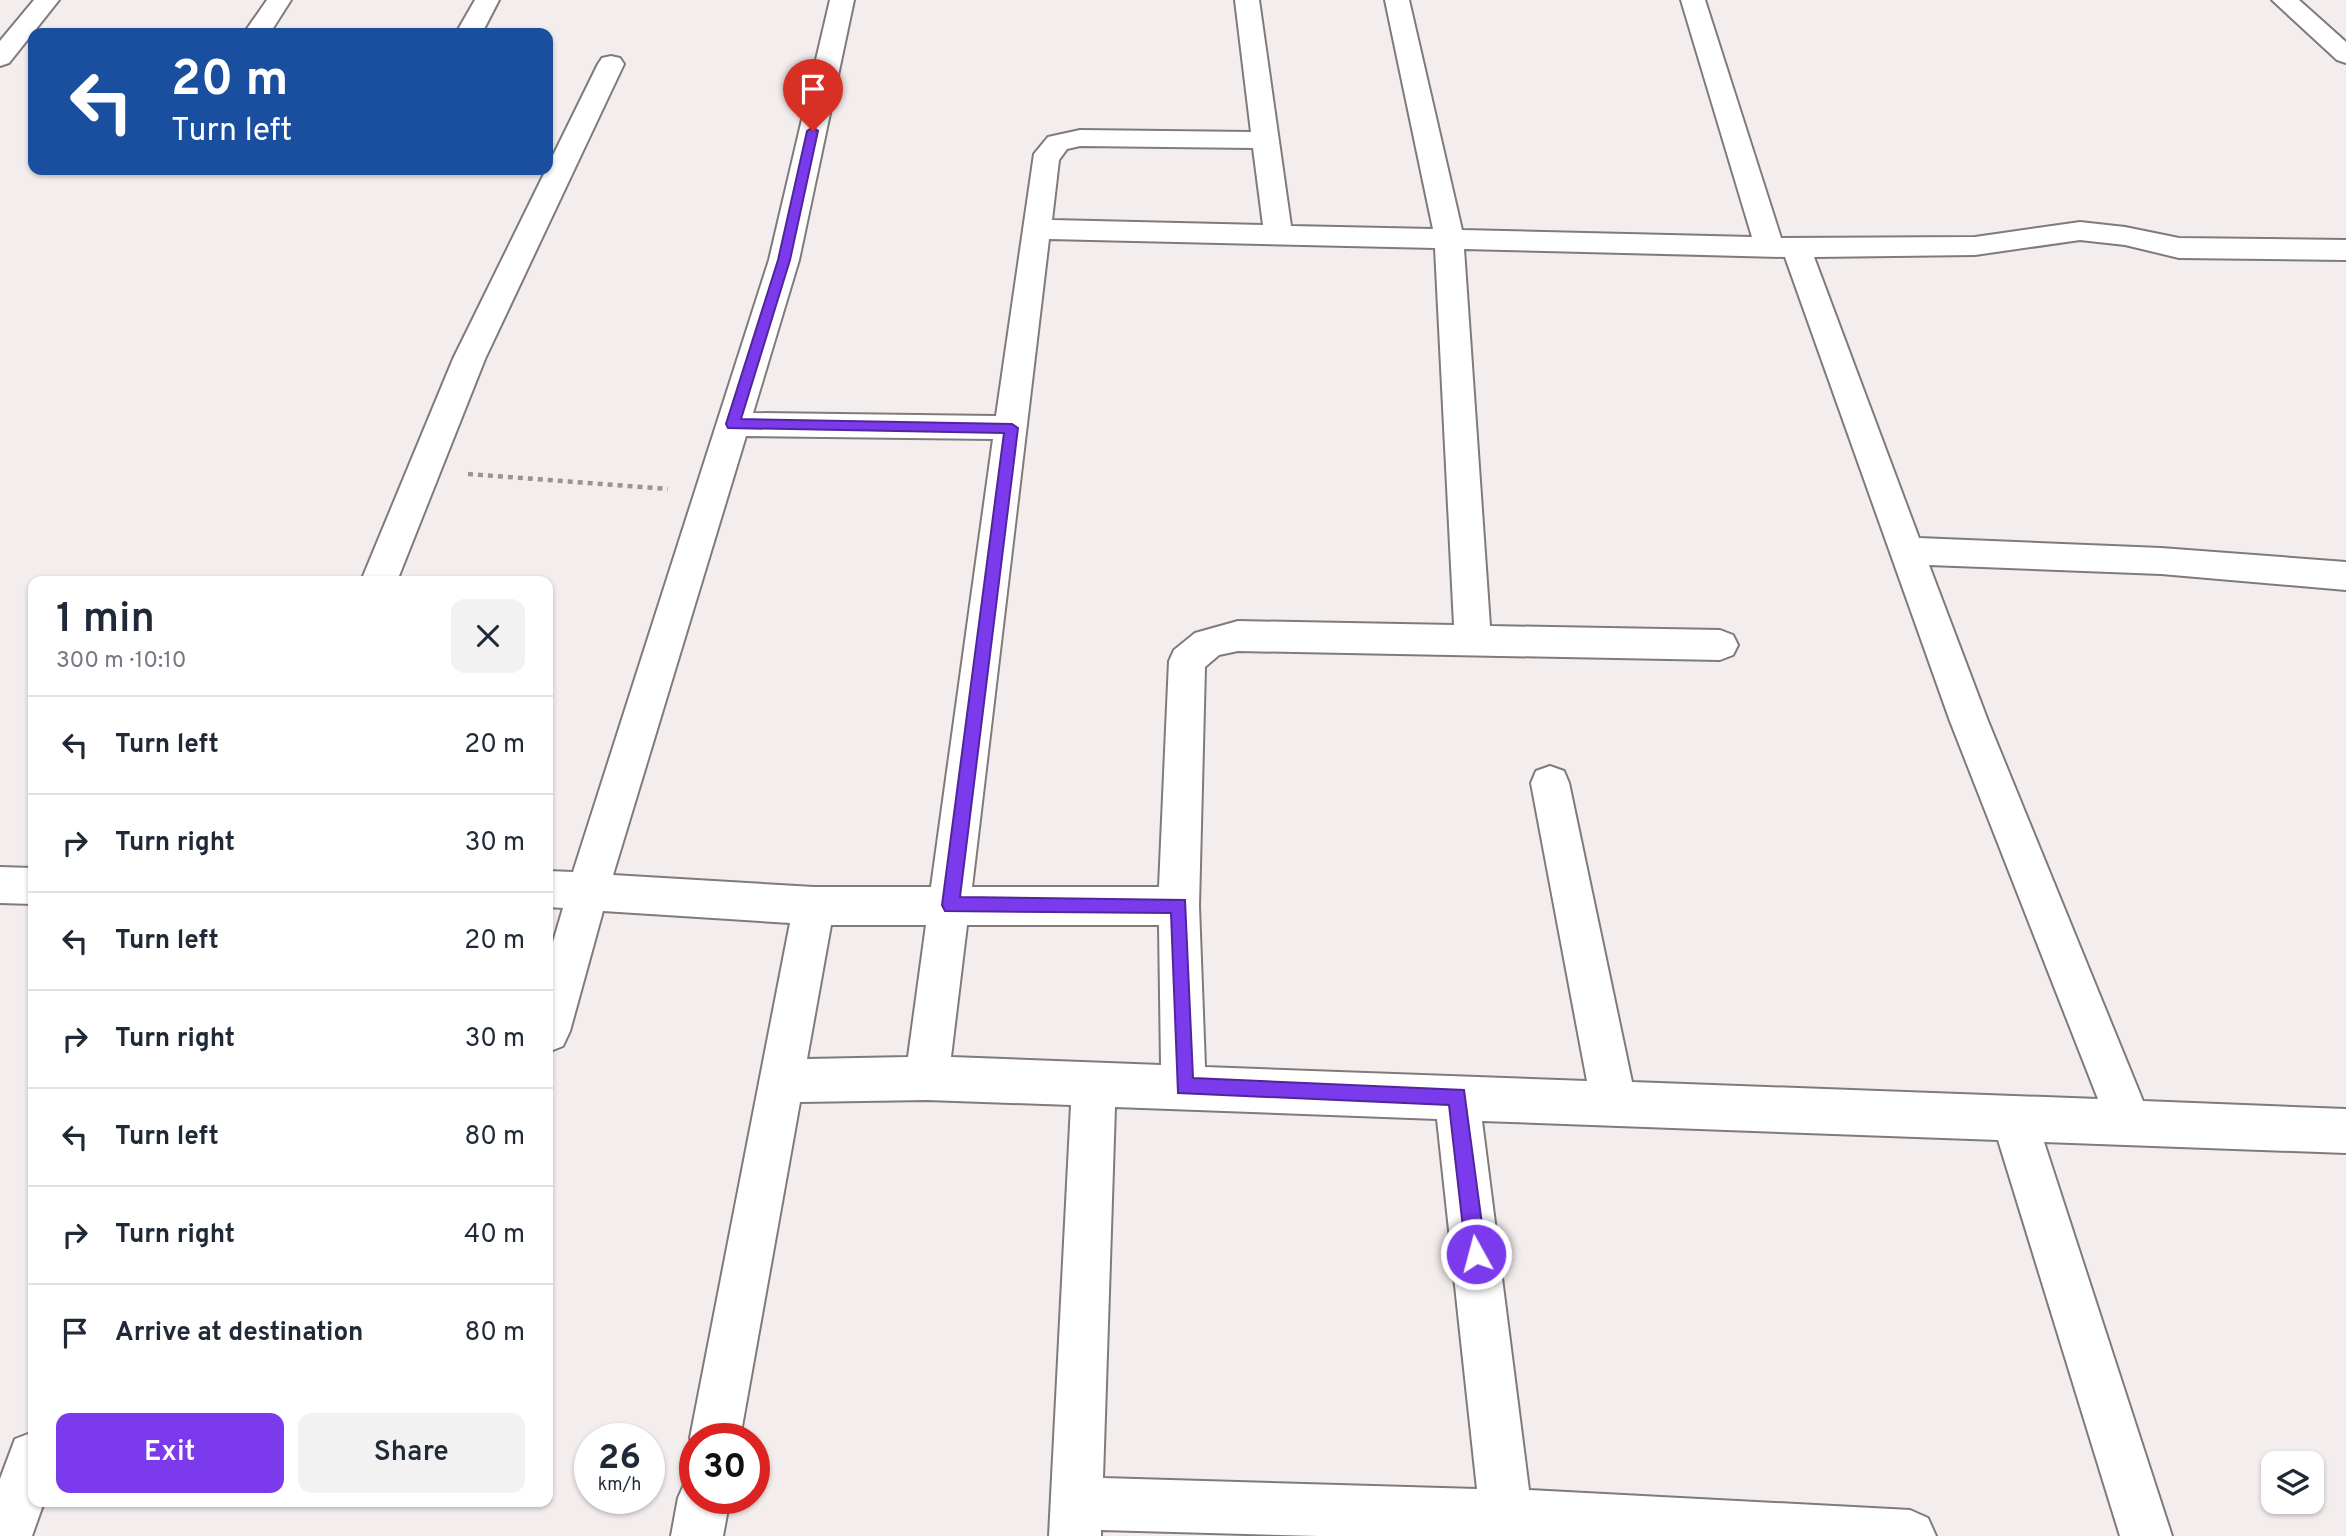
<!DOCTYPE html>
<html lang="en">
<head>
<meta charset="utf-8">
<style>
  body { margin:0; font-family:Overpass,sans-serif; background:#f2f2f3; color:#1f2937; height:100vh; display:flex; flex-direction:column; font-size:26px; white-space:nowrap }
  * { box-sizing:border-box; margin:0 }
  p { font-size:23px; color:#747a83 }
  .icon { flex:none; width:38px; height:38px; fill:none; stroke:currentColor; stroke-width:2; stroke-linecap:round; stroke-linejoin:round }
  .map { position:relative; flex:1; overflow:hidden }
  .details { position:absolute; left:28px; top:576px; width:525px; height:931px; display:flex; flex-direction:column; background:#fff; border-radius:14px; box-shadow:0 2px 5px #0004 }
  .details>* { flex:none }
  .hud { position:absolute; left:28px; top:28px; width:525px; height:147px; border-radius:14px; box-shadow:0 2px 5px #0004; background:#1a4fa0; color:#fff; overflow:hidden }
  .buttons { position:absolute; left:2261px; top:1451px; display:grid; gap:14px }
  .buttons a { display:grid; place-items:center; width:63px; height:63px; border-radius:14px; background:#fff; box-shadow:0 2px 5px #0004; font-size:35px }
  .speed { position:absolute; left:574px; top:1423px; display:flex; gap:14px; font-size:35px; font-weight:700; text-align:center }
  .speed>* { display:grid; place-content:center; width:91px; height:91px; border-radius:50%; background:#fff; box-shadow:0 2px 5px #0004; line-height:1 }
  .speed small { font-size:18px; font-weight:400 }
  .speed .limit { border:10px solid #d22; background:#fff; color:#111 }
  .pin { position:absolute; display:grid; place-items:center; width:60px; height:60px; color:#fff; margin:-72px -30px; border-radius:50% 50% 50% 0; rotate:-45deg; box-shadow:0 0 7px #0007 }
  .pin .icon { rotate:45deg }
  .me { position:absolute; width:77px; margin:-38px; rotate:353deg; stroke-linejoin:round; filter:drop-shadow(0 0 5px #0008) }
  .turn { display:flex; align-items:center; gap:24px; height:147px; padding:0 28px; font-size:32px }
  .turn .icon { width:91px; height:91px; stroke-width:2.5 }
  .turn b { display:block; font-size:49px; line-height:60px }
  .round { display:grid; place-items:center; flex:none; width:74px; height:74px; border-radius:14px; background:#f2f2f3 }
  .headline { display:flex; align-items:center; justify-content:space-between; height:119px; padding:0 28px }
  h1 { font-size:42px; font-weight:600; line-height:52px }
  .primary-button { display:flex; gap:14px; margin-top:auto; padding:14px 28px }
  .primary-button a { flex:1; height:80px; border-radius:14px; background:#7c3aed; color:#fff; font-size:28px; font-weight:600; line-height:80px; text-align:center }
  .primary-button a+a { background:#f2f2f3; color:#1f2937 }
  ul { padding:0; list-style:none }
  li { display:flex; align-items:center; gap:21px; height:98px; padding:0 28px; border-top:2px solid #e0e1e3 }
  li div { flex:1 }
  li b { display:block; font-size:26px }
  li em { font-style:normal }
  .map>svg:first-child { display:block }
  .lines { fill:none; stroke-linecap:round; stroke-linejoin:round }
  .minor-casing { stroke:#807a7a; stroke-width:4 }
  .path { stroke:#999494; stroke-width:4.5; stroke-dasharray:5 5; stroke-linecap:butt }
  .minor { fill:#fff; fill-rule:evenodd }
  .route { fill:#7c3aed; stroke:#51269a; stroke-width:2 }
</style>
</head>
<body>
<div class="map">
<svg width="2346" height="1536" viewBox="0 0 2346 1536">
  <rect width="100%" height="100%" fill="#f4eded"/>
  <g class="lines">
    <defs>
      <path id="minor" d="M34,0H59L9,63L0,66V41Z
        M267,0H291L270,33H244Z
        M475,0H499L482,33H456Z
        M830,0H854L799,260L753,413L996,416L1034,154L1048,137L1080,130L1251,132L1235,0H1259L1291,226L1433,229L1385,0H1409L1462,230L1752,237L1681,0H1705L1781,238L1975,237L2080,222L2125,227L2179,238L2346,240V260L2179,258L2125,245L2080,240L1975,255L1814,257L1919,538L2161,548L2346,562V590L2161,574L1929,565L1988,721L2143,1101L2346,1109V1153L2044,1142L2172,1536H2120L1998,1140L1482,1121L1529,1490L1910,1510L1928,1518L1936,1536H1319L1101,1530V1536H1049L1071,1105L927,1100L800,1102L740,1438H695V1450L690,1438L790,923L603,911L570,1031L563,1046L548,1052V959L563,908L548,907V871L573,872L769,260ZM1080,146L1253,148L1263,225L1052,220L1059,160L1067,149ZM1049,239L1435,248L1454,625L1238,621L1195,633L1174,650L1169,661L1159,887H972ZM1464,249L1785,257L1950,721L2098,1099L1632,1082L1569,783L1564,771L1550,766L1536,771L1531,783L1587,1081L1205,1067L1199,906L1205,667L1219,655L1238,651L1720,660L1733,655L1738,645L1733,635L1720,630L1490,626ZM746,436L993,439L931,887H814L613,875ZM831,925H926L908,1057L807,1059ZM967,925H1159L1161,1065L951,1057ZM1115,1107L1437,1119L1477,1489L1103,1478Z
        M2272,0H2299L2346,42V63L2337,60Z
        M611,56L620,58L624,64L485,359L397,581H361L453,359L598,64L602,58Z
        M0,867L33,868V904L0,903Z
        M33,1432V1502H44L32,1536H0V1479L15,1439Z
        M695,1476V1498H730L723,1536H671L678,1498L686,1480Z"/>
    </defs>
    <use href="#minor" class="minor-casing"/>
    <path class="path" d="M468,474L668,489"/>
    <use href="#minor" class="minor"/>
  </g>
  <path class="route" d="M813,127L818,131L790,260L741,419L1012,424L1018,428L960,897L1185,900L1193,1078L1464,1090L1486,1254L1483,1261L1476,1264L1469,1261L1466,1254L1449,1105L1178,1093L1171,913L945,911L942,905L1004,433L728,428L726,424L778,260L807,131Z"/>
</svg>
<div class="buttons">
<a><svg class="icon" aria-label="layers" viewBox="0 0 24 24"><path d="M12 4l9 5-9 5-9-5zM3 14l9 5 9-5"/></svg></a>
</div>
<div class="speed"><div>26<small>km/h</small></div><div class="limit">30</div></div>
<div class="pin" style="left:813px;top:131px;background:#d93025"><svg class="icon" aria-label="arrive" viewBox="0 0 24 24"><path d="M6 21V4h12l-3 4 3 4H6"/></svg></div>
<svg class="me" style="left:1476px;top:1254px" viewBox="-20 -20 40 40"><circle r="17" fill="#7c3aed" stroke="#fff" stroke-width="3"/><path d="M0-11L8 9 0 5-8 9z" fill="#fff"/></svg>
<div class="hud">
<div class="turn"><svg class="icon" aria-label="left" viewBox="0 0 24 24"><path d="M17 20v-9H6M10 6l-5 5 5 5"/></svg><div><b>20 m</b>Turn left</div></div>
</div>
<section class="details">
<div class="headline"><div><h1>1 min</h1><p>300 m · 10:10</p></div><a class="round"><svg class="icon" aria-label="close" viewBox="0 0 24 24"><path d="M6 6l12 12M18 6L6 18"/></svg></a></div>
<ul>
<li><svg class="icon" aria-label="left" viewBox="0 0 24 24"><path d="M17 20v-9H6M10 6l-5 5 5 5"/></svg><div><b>Turn left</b></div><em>20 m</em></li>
<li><svg class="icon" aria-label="right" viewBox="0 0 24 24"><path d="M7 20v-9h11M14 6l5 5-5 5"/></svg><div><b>Turn right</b></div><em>30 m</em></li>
<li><svg class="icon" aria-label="left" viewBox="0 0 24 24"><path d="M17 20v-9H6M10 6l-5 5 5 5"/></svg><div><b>Turn left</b></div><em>20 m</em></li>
<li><svg class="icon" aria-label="right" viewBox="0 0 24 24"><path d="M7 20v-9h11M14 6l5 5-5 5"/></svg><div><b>Turn right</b></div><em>30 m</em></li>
<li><svg class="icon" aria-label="left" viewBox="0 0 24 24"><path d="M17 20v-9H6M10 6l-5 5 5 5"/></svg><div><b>Turn left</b></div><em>80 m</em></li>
<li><svg class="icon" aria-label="right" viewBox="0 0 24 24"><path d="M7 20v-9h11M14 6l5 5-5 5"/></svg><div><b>Turn right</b></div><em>40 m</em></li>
<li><svg class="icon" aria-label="arrive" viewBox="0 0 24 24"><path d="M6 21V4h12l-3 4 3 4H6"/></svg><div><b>Arrive at destination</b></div><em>80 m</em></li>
</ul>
<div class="primary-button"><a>Exit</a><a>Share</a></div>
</section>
</div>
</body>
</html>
